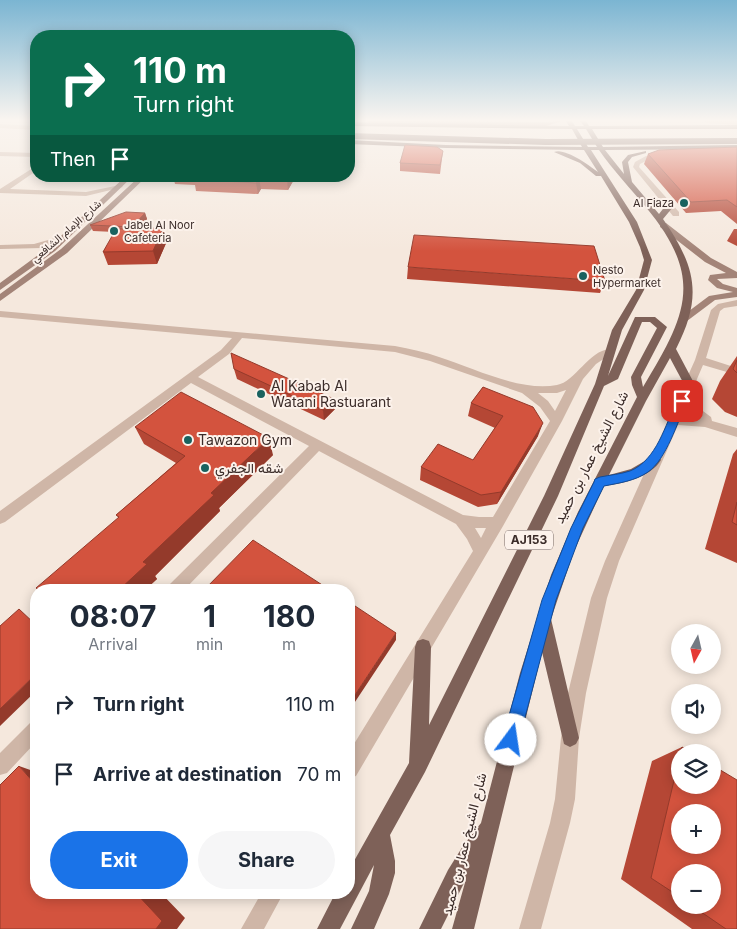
<!DOCTYPE html>
<html lang="en">
<head>
<meta charset="utf-8">
<style>
  body { margin:0; font-family:Inter,Vazirmatn,sans-serif; background:#f6f6f7; color:#1f2937; height:100vh; display:flex; flex-direction:column; font-size:19px; white-space:nowrap }
  * { box-sizing:border-box; margin:0 }
  p { font-size:16px; color:#747a83 }
  .icon { flex:none; width:28px; height:28px; fill:none; stroke:currentColor; stroke-width:2; stroke-linecap:round; stroke-linejoin:round }
  .map { position:relative; flex:1; overflow:hidden }
  .side { position:absolute; left:30px; top:584px; width:325px; height:315px; display:flex; flex-direction:column; background:#fff; border-radius:20px; box-shadow:0 2px 12px #0003 }
  .side>* { flex:none }
  .guide { position:absolute; left:30px; top:30px; width:325px; height:152px; border-radius:20px; box-shadow:0 2px 12px #0003; background:#0b6e4f; color:#fff; overflow:hidden }
  .needle { width:32px; rotate:188deg }
  .controls { position:absolute; left:671px; top:624px; display:grid; gap:10px }
  .controls a { display:grid; place-items:center; width:50px; height:50px; border-radius:50%; background:#fff; box-shadow:0 2px 12px #0003; font-size:25px }
  .pin { position:absolute; display:grid; place-items:center; width:42px; height:42px; color:#fff; margin:-21px; border-radius:10px; box-shadow:0 2px 8px #0006 }
  .me { position:absolute; width:55px; margin:-28px; rotate:14deg; stroke-linejoin:round; filter:drop-shadow(0 0 4px #0008) }
  .turn { display:flex; align-items:center; gap:18px; height:105px; padding:0 20px; font-size:22px }
  .turn .icon { width:65px; height:65px; stroke-width:2.5 }
  .turn b { display:block; font-size:35px; line-height:42px }
  .then { display:flex; align-items:center; height:48px; padding:0 20px; background:#0003; gap:10px; font-size:19px }
  .eta { display:flex; justify-content:space-evenly; align-items:center; height:85px; text-align:center }
  .eta b { font-size:30px; font-weight:700; line-height:35px }
  .button { display:flex; gap:10px; margin-top:auto; padding:10px 20px }
  .button a { flex:1; height:58px; border-radius:30px; background:#1a73e8; color:#fff; font-size:20px; font-weight:700; line-height:58px; text-align:center }
  .button a+a { background:#f6f6f7; color:#1f2937 }
  ul { padding:0; list-style:none }
  li { display:flex; align-items:center; gap:15px; height:70px; padding:0 20px }
  li div { flex:1 }
  li b { display:block; font-size:19px }
  li em { font-style:normal }
  .map>svg:first-child { display:block }
  .lines { fill:none; stroke-linecap:round; stroke-linejoin:round }
  .street { fill:#cfb6a7; fill-rule:evenodd }
  .secondary { fill:#a38478; fill-rule:evenodd }
  .primary { fill:#7e6158; fill-rule:evenodd }
  .primary-bridge { stroke:#7e6158; stroke-width:6 }
  .wall { fill:#b54735; fill-rule:evenodd }
  .shaded-wall { fill:#943a2b }
  .building { fill:#d3533e; stroke:#943a2b; fill-rule:evenodd }
  .route { fill:#1a73e8; stroke:#114b97 }
  .poi-dot { fill:#19625f; stroke:#fcf2eb; stroke-width:2 }
  .labels { text-anchor:middle; stroke-width:4; stroke-linejoin:round; paint-order:stroke }
  .far-poi-label { font-size:11px; fill:#3b2c29; stroke:#fcf2eb; text-anchor:start }
  .far-street-label { font-size:11px; fill:#3b2c29; stroke:#fcf2eb }
  .shield { fill:#fcf2eb; stroke:#756763; stroke-width:1 }
  .shield-label { font-size:12px; font-weight:bold; fill:#3b2c29 }
  .poi-label { font-size:14px; fill:#3b2c29; stroke:#fcf2eb; text-anchor:start }
  .street-label { font-size:14px; fill:#3b2c29; stroke:#fcf2eb }
</style>
</head>
<body>
<div class="map">
<svg width="737" height="929" viewBox="0 0 737 929">
  <rect width="100%" height="100%" fill="#f5e8dd"/>
  <g class="lines">
    <path class="street" d="M704,121H737V125L707,123Z
      M0,124L36,126V130L0,128Z
      M0,152L36,153V157L0,156Z
      M661,153L663,156L650,159L640,164L639,167L679,212V216H673L633,167L635,162L646,156Z
      M36,166V171L10,189L86,192L120,185L123,187L86,196L0,193V189Z
      M66,235L70,237L69,239L42,248L0,249V245L34,244Z
      M737,300V306L724,308L720,311L706,358L737,368V375L703,365L688,400L711,417L712,421L737,428V437L705,427L678,425L619,561L607,598L586,693L579,738L575,799L570,823L541,929H519L550,823L555,799L561,738L568,693L591,598L605,561L695,360L711,310L718,304ZM684,409L695,417L681,416Z
      M0,311L395,346C410,349 425,352 439,357C474,368 520,392 557,385C576,382 592,345 613,350L614,352L596,364L583,379L562,421L503,526L356,776L349,778V752L473,551L467,539L456,524L319,451L184,590H166L169,585L309,446L191,383L5,522L0,524V511L221,350L232,338L0,317ZM242,338L395,352L430,361L522,393L540,407L550,421L493,517H479L463,515L198,377L229,354ZM566,390L555,411L548,401L538,393H557ZM475,528H486L481,538Z
      M36,720V742L7,773L0,775V753L30,723Z
      M262,892H284L264,929H241Z"/>
    <path class="secondary" d="M367,121L546,122L562,121L546,126L370,123Z
      M126,176H133L55,251L0,290V283L49,247Z
      M140,176H147L67,253L0,301V294L61,249Z
      M660,223H666L711,258L737,272V278L717,279L723,284L737,288V297L715,300L687,321H681V317L709,296L733,292L717,288L708,280L710,275L726,273L705,262L660,227Z"/>
    <path class="primary" d="M566,121H572L575,126H584L580,121H586L589,126L737,125V129H592L603,147L737,145V149L605,150L624,174L622,162L628,155L646,151V153L632,157L628,162L632,182L659,214L666,205L673,207L663,219C696,267 703,296 676,349L694,383L689,387L685,386L670,358L646,401L609,475L631,469L655,455L659,457L661,460C651,477 622,484 604,486L574,551L551,619L579,738L576,744L570,747L564,744L542,652L474,929H452L466,879L441,929H419L448,870L463,846L481,823L520,673L551,575L578,512L637,397L632,385L631,377L657,328L650,322H642L618,379L604,386L558,496L425,772L390,835L395,861V873L389,894L374,929H351L369,891L374,865L340,929H317L336,892H349V870L409,763L415,647L417,641L423,639L429,641L431,647L429,725L544,496L595,384L612,330L636,290L644,260L640,247L629,222L601,176H596L580,163L554,152C564,147 589,165 598,172L584,150L446,148L349,144V140L446,145L582,147L572,129L349,126V122L569,126ZM577,129H586L597,147H588ZM591,150H599C613,170 630,188 645,206C705,278 687,314 643,387L641,377L667,327L655,317H635L608,376L622,330L644,290L652,260L637,222Z"/>
    <path class="primary-bridge" d="M349,136L546,142L737,141"/>
  </g>
  <path class="wall" d="M737,147V224L721,211L686,213L644,164L648,154Z
    M443,151L440,174L400,171V163Z
    M173,176H296L288,190L261,189L258,194L196,191L195,185L175,184Z
    M145,213L147,219L138,229L167,241L157,264L108,265L103,252L115,232L93,231L90,225Z
    M734,229H737V246L727,241Z
    M408,267L605,281L600,293L407,279Z
    M737,356V417L725,412L712,399L720,381Z
    M234,369L334,399L335,409L324,420L237,379Z
    M483,387L538,436L497,504L478,507L420,480L421,467L473,460L495,428L468,416L471,403Z
    M135,427L273,455L219,508L220,511L155,576L157,579L145,590L118,517L116,515L176,463L144,444Z
    M737,449V563L705,549L733,454Z
    M682,747L691,752H680V785L737,929H692L621,879L652,761ZM680,872L712,905H680Z"/>
  <path class="shaded-wall" d="M289,176H296L288,190L287,179Z
    M259,178L261,189L258,194L256,183Z
    M145,213L147,219L134,234L132,227Z
    M163,228L167,241L157,264L153,251Z
    M334,399L335,409L324,420L323,410Z
    M543,423L538,436L497,504L501,492Z
    M269,438L273,455L219,508L220,511L155,576L157,579L145,590H119L143,562L211,493Z
    M396,633V640L349,711V704Z
    M36,674V691L0,726V709Z
    M19,766L36,772V785Z
    M135,892H160L185,918L177,929H156Z"/>
  <path class="building" d="M405,145L437,147L443,151L440,165L400,163Z
    M737,147V207L727,200L691,202L648,154L659,150Z
    M196,176H289L287,179L259,178L256,183L193,179Z
    M126,212L145,213L132,227L90,225Z
    M163,228L153,251L103,252L116,229Z
    M414,235L594,246L605,281L408,267Z
    M231,353L334,399L323,410L234,369Z
    M737,360V373L733,369Z
    M483,387L533,407L543,423L501,492L481,495L421,467L438,444L473,460L503,416L471,403Z
    M181,392L269,438L211,493L214,495L143,562L147,564L119,590H39L36,588L119,517L116,515L185,456L135,427Z
    M737,502V525L732,522Z
    M253,540L330,590H204Z
    M349,602L396,633L349,704Z
    M19,609L36,625V674L0,709V626Z
    M682,747L691,752H680Z
    M680,755V785H712V765L737,780V929H726L691,905H712V872H680V897L651,878ZM680,812H712V845H680Z
    M19,766L36,785V892H135L162,921L156,929H0V785Z"/>
  <linearGradient id="sky" x2="0" y2="1"><stop stop-color="#7bb5d2"/><stop offset="0.48" stop-color="#faf5f0"/><stop offset="1" stop-color="#faf5f0" stop-opacity="0"/></linearGradient>
  <rect width="737" height="251" fill="url(#sky)"/>
  <path class="route" d="M682,397L687,401C678,421 666,460 648,472C635,481 619,483 604,486L583,528L556,600L519,740L517,746L511,749L505,746L502,740L542,600L571,528L594,482L595,479L600,477C610,475 621,474 630,471C657,460 665,425 677,401Z"/>
  <g class="poi-dot">
    <circle cx="684" cy="203" r="5"/>
    <circle cx="114" cy="231" r="5"/>
    <circle cx="583" cy="276" r="5"/>
    <circle cx="261" cy="394" r="5"/>
    <circle cx="188" cy="440" r="5"/>
    <circle cx="205" cy="468" r="5"/>
  </g>
  <g class="labels">
    <g class="far-poi-label">
      <text x="674" y="207" text-anchor="end">Al Fiaza</text>
      <text x="124" y="229">Jabel Al Noor<tspan x="124" dy="13">Cafeteria</tspan></text>
      <text x="593" y="274">Nesto<tspan x="593" dy="13">Hypermarket</tspan></text>
    </g>
    <g class="far-street-label">
      <text transform="translate(66 231) rotate(-41)" y="4">شارع الإمام الشافعي</text>
    </g>
    <rect class="shield" x="505" y="530.5" width="48" height="19" rx="4"/>
    <g class="shield-label">
      <text x="529" y="544">AJ153</text>
    </g>
    <g class="poi-label">
      <text x="271" y="391">Al Kabab Al<tspan x="271" dy="16">Watani Rastuarant</tspan></text>
      <text x="198" y="445">Tawazon Gym</text>
      <text x="215" y="473">شقه الجفري</text>
    </g>
    <g class="street-label">
      <text transform="translate(591 457) rotate(-63)" y="5">شارع الشيخ عمار بن حميد</text>
      <text transform="translate(464 844) rotate(-76)" y="5">شارع الشيخ عمار بن حميد</text>
    </g>
  </g>
</svg>
<div class="controls">
<a><svg class="needle" viewBox="-14 -14 28 28"><path d="M0-13l5 13h-10z" fill="#e53935"/><path d="M0 13l5-13h-10z" fill="#747a83"/></svg></a>
<a><svg class="icon" aria-label="sound" viewBox="0 0 24 24"><path d="M4 9h4l5-4v14l-5-4H4zM17 9q2 3 0 6"/></svg></a>
<a><svg class="icon" aria-label="layers" viewBox="0 0 24 24"><path d="M12 4l9 5-9 5-9-5zM3 14l9 5 9-5"/></svg></a>
<a>+</a>
<a>−</a>
</div>
<div class="pin" style="left:682px;top:401px;background:#d93025"><svg class="icon" aria-label="arrive" viewBox="0 0 24 24"><path d="M6 21V4h12l-3 4 3 4H6"/></svg></div>
<svg class="me" style="left:511px;top:740px" viewBox="-20 -20 40 40"><circle r="19" fill="#fff"/><path d="M0-13L10 11 0 6-10 11z" fill="#1a73e8"/></svg>
<div class="guide">
<div class="turn"><svg class="icon" aria-label="right" viewBox="0 0 24 24"><path d="M7 20v-9h11M14 6l5 5-5 5"/></svg><div><b>110 m</b>Turn right</div></div>
<div class="then">Then<svg class="icon" aria-label="arrive" viewBox="0 0 24 24"><path d="M6 21V4h12l-3 4 3 4H6"/></svg></div>
</div>
<section class="side">
<div class="eta">
<div><b>08:07</b><p>Arrival</p></div>
<div><b>1</b><p>min</p></div>
<div><b>180</b><p>m</p></div>
</div>
<ul>
<li><svg class="icon" aria-label="right" viewBox="0 0 24 24"><path d="M7 20v-9h11M14 6l5 5-5 5"/></svg><div><b>Turn right</b></div><em>110 m</em></li>
<li><svg class="icon" aria-label="arrive" viewBox="0 0 24 24"><path d="M6 21V4h12l-3 4 3 4H6"/></svg><div><b>Arrive at destination</b></div><em>70 m</em></li>
</ul>
<div class="button"><a>Exit</a><a>Share</a></div>
</section>
</div>
</body>
</html>
